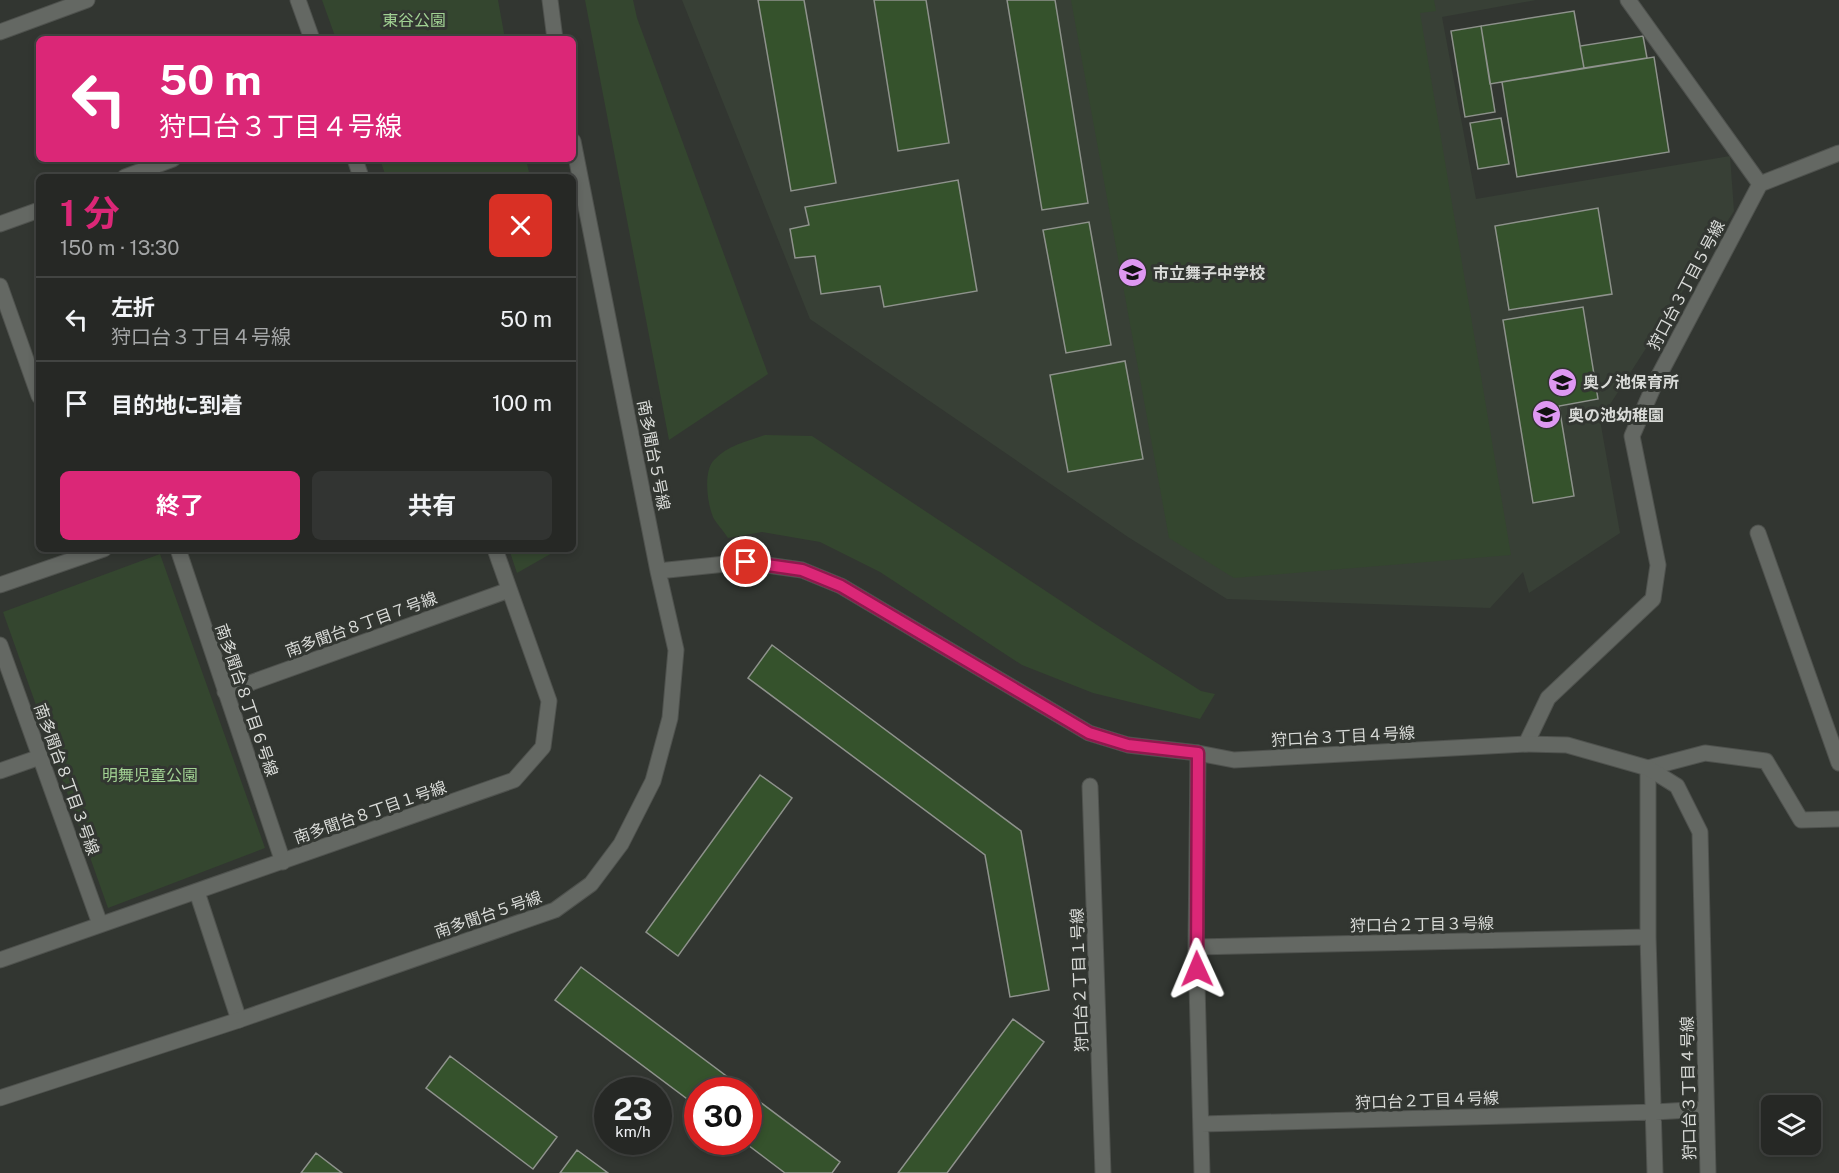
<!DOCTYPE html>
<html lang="ja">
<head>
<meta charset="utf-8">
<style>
  body { margin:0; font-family:"Public Sans","Noto Sans JP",sans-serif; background:#323432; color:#f1f3f6; height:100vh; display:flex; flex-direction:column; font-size:22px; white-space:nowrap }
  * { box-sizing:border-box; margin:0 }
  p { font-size:20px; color:#a4a6a7 }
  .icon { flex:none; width:33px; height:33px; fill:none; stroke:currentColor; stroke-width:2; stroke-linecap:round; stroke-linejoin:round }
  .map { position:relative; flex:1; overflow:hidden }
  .details { position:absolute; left:36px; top:174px; width:540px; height:378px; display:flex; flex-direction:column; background:#262825; border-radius:9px; box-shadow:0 3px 9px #0003,0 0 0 2px #424442 }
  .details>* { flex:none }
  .banner { position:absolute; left:36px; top:36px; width:540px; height:126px; border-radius:9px; box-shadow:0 3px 9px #0003,0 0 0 2px #424442; background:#db2777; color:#fff; overflow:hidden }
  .buttons { position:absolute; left:1761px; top:1095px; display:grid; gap:12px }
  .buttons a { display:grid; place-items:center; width:60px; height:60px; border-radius:9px; background:#262825; box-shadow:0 3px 9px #0003,0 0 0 2px #424442; font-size:30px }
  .speed { position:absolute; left:594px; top:1077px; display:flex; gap:12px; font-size:30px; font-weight:700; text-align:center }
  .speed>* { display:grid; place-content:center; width:78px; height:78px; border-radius:50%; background:#262825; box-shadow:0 3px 9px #0003,0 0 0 2px #424442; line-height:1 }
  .speed small { font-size:15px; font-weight:400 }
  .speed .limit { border:9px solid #d22; background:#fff; color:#111 }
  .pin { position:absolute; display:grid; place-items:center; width:51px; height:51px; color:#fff; margin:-26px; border:3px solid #fff; border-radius:50%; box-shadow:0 2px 6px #0007 }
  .me { position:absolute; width:66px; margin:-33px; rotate:359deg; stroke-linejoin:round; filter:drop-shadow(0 0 4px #0008) }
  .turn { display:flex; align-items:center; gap:21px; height:126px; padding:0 24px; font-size:27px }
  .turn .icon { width:78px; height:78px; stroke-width:2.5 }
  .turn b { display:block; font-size:42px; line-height:51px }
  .round { display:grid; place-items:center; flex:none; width:63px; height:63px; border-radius:9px; background:#323432 }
  .head { display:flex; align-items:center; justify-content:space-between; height:102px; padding:0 24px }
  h1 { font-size:36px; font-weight:700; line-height:45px; color:#db2777 }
  .cta { display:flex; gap:12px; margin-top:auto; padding:12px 24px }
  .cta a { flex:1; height:69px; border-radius:9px; background:#db2777; color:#fff; font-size:24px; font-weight:700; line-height:69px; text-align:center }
  .cta a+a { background:#323432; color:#f1f3f6 }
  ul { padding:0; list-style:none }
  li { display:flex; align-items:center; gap:18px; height:84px; padding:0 24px; border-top:2px solid #424442 }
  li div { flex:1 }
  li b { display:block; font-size:22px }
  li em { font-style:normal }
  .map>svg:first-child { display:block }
  .built { fill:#384036 }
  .green { fill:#34462f }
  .building { fill:#35522c; stroke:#8e928c; stroke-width:1.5 }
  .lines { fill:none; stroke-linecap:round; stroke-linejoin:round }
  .minor-casing { stroke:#4f524e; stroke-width:17 }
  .tertiary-casing { stroke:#4f524e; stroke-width:17 }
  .minor { stroke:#646863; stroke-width:15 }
  .tertiary { stroke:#646863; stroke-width:15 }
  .route-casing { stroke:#8e194d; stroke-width:15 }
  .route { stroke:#db2777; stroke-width:10 }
  .labels { text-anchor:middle; stroke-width:6; stroke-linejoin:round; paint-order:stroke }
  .park-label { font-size:16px; fill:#a1d193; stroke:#323631 }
  .poi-label { font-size:16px; font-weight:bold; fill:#d9dbd8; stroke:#323631; text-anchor:start }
  .street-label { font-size:16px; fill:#d9dbd8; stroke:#323631 }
</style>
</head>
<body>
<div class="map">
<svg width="1839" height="1173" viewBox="0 0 1839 1173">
  <rect width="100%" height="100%" fill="#323631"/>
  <path class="built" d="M682,0H1536L1442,17L1476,199L1730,156L1734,211L1600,420L1620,533L1529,593L1523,572L1490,608L1227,599L1128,537L810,319Z"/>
  <path class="green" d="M322,0H498L505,39H336Z
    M585,0H633L637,18L768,374L669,440Z
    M1071,0H1434L1436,11L1420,13L1511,555L1234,578L1169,538Z
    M380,159H526L530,177H386Z
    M765,435L812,436L1097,625L1201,691L1215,694L1200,719L1093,693L1022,665L880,572L820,542L762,532L728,538C724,532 718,525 714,519C707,505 703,471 714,460C727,446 748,441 765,435Z
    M509,549H559L517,573Z
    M160,554L265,848L108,908L3,612Z"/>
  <path class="building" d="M758,0H804L836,183L791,191Z
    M874,0H926L949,143L898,151Z
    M1007,0H1055L1088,203L1042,210Z
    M1574,11L1584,68L1490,84L1481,26Z
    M1481,26L1495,112L1465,117L1451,31Z
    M1643,36L1647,58L1584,68L1580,46Z
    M1654,57L1669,152L1517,177L1502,82Z
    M1501,118L1509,164L1478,169L1470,123Z
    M958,180L977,291L884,307L880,286L821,294L815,256L795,258L790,229L809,225L805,207Z
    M1598,208L1612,294L1509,310L1495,226Z
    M1089,222L1111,345L1066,353L1043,230Z
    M1583,307L1598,399L1559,406L1574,496L1533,503L1503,320Z
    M1125,361L1143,459L1068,472L1050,375Z
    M772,645L1021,831L1049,990L1010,997L985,855L748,678Z
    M760,775L792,798L678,956L646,932Z
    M581,967L745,1090H698V1107L555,1000Z
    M1013,1019L1044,1042L947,1173H898Z
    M450,1056L557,1137L533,1169L426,1088Z
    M748,1093L840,1162L832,1173H785L744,1142H748Z
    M577,1150L608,1173H560Z
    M316,1153L342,1173H301Z"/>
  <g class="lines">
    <defs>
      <path id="minor" d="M298,0L312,39
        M1628,0L1760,184
        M0,32L87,0
        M355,159L361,177
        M125,177L173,159
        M1760,184L1839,153
        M0,224L39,210
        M0,286L39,396
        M1758,533L1839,763
        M178,549L283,862
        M0,585L104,549
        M0,645L100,924
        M225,692L509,590
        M1526,744L1548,698L1653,599L1658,565L1632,436L1656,381L1760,184
        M1198,753L1196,947L1202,1173
        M0,771L40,757
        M1090,786L1103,1173
        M197,892L239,1020
        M1196,947L1648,937
        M0,960L514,780L543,747L549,701L495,549
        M1201,1124L1655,1112L1706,1109
        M1655,1173L1648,937V768L1705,753L1766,761L1801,820L1839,819"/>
      <path id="tertiary" d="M550,0L555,39
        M658,571L745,562L802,570L841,586L1089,733L1128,745L1198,753L1234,760L1526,744L1567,745L1648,768L1677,786L1700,832L1708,1173
        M0,1098L239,1020L555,910L591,884L621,844L653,781L670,718L676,650L658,571L573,141"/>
    </defs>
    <use href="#minor" class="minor-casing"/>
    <use href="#tertiary" class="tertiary-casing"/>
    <use href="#minor" class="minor"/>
    <use href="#tertiary" class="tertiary"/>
  </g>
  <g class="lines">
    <defs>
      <path id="route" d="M746,562L802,570L841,586L1089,733L1128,745L1198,753L1197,969"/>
    </defs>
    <use href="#route" class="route-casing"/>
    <use href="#route" class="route"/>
  </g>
  <defs>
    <symbol id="school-disc" viewBox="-11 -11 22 22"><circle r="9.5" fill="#de98f2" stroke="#323631"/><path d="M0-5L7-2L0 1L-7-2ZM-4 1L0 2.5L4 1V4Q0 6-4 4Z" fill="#111"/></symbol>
  </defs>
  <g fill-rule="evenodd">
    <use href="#school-disc" x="1116" y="256" width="33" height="33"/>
    <use href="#school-disc" x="1546" y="366" width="33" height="33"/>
    <use href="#school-disc" x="1530" y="398" width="33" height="33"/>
  </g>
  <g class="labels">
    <g class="park-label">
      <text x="414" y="26">東谷公園</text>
      <text x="150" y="781">明舞児童公園</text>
    </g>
    <g class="poi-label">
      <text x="1153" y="279">市立舞子中学校</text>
      <text x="1583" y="388">奥ノ池保育所</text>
      <text x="1568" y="421">奥の池幼稚園</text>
    </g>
    <g class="street-label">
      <text transform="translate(1686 285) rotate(-62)" y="6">狩口台３丁目５号線</text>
      <text transform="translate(654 455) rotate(79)" y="6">南多聞台５号線</text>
      <text transform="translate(361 624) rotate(-20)" y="6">南多聞台８丁目７号線</text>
      <text transform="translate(247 700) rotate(71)" y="6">南多聞台８丁目６号線</text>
      <text transform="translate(1343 736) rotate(-3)" y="6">狩口台３丁目４号線</text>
      <text transform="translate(67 779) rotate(70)" y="6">南多聞台８丁目３号線</text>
      <text transform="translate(370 812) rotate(-19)" y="6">南多聞台８丁目１号線</text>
      <text transform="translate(488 914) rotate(-19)" y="6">南多聞台５号線</text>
      <text transform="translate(1422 924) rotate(-1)" y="6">狩口台２丁目３号線</text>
      <text transform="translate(1079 980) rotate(-92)" y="6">狩口台２丁目１号線</text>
      <text transform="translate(1688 1088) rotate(-91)" y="6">狩口台３丁目４号線</text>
      <text transform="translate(1427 1100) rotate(-2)" y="6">狩口台２丁目４号線</text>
    </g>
  </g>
</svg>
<div class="buttons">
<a><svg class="icon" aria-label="layers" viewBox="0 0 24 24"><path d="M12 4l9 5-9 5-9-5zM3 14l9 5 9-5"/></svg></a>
</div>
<div class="speed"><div>23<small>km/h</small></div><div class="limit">30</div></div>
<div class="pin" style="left:746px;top:562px;background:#d93025"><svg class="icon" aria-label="arrive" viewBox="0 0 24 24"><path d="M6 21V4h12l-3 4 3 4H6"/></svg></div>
<svg class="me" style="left:1197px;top:969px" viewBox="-20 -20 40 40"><path d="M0-17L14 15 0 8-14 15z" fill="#db2777" stroke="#fff" stroke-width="4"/></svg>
<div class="banner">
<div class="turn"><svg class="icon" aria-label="left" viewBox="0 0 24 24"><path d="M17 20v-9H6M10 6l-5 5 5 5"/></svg><div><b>50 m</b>狩口台３丁目４号線</div></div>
</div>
<section class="details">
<div class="head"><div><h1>1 分</h1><p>150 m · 13:30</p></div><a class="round" style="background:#d93025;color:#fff"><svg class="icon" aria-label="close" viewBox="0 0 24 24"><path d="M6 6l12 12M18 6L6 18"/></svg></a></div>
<ul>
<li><svg class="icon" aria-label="left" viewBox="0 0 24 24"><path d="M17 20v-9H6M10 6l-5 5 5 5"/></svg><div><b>左折</b><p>狩口台３丁目４号線</p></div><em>50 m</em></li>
<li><svg class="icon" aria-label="arrive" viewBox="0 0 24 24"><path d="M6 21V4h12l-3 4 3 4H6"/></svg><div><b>目的地に到着</b></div><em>100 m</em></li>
</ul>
<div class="cta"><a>終了</a><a>共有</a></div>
</section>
</div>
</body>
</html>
